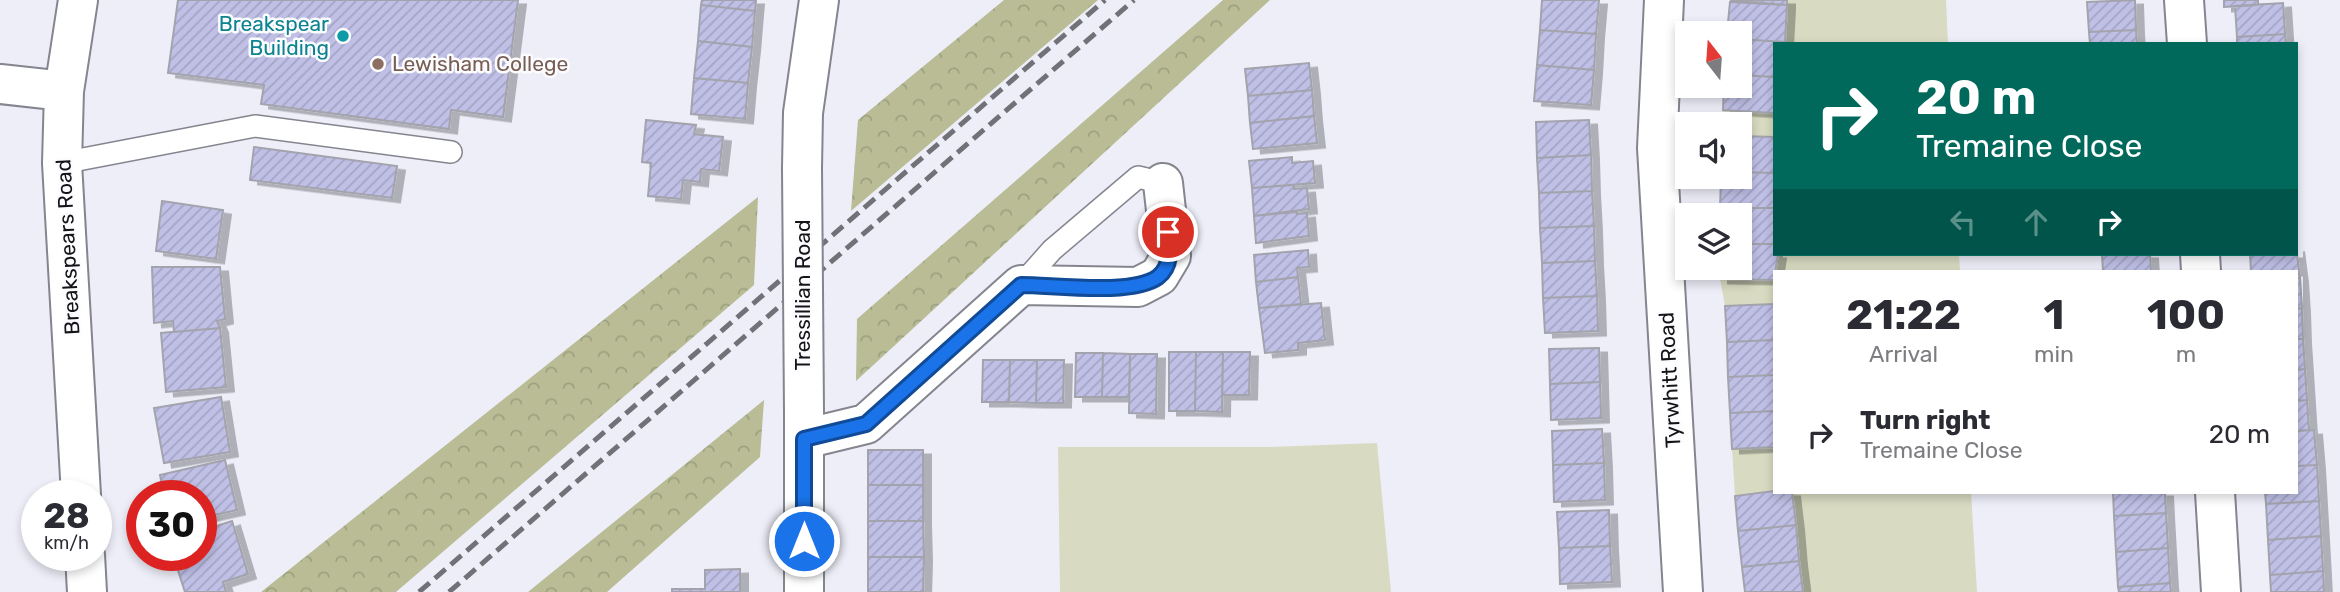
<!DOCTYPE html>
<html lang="en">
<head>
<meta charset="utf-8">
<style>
  body { margin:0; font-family:Rubik,sans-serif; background:#f7f7f7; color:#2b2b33; height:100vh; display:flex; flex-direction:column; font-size:26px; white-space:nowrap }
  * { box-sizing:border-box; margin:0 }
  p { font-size:23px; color:#7c7c81 }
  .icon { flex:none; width:38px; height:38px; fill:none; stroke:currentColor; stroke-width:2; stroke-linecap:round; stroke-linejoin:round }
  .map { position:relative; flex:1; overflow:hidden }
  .drawer { position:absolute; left:1773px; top:270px; width:525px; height:224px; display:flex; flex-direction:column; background:#fff; border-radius:0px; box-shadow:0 4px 10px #0003 }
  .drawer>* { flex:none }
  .hud { position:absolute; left:1773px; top:42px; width:525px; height:214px; border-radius:0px; box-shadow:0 4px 10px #0003; background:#00695c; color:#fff; overflow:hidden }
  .needle { width:46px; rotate:343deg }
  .controls { position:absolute; left:1675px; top:21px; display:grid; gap:14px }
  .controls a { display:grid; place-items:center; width:77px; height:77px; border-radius:0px; background:#fff; box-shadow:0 4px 10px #0003; font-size:35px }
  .speed { position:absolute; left:21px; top:480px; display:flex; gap:14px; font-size:35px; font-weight:700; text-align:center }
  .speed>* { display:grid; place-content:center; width:91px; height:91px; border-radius:50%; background:#fff; box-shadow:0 4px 10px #0003; line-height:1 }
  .speed small { font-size:18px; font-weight:400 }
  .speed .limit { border:10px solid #d22; background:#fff; color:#111 }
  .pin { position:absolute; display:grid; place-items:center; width:60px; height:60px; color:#fff; margin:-30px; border:4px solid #fff; border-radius:50%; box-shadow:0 2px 7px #0007 }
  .me { position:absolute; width:77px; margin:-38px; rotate:0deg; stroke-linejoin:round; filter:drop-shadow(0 0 5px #0008) }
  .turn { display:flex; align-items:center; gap:24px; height:147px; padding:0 28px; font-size:32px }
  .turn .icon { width:91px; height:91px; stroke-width:2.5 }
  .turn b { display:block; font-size:49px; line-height:60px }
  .lanes { display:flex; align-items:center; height:66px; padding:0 28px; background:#0003; justify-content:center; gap:35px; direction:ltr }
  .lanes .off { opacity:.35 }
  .eta { display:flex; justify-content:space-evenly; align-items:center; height:119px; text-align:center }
  .eta b { font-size:42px; font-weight:700; line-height:49px }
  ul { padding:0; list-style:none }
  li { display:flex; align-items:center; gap:21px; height:91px; padding:0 28px }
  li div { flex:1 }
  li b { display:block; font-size:26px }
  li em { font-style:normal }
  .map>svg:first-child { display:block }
  .forest { fill:url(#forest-crowns) }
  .garden { fill:#d8dac1 }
  .building { fill:url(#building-hatch); stroke:#a3a3ad; stroke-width:2; filter:url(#shadow) }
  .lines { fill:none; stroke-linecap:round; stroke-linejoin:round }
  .lane-casing { stroke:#84858f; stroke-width:24 }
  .street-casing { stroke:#84858f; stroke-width:42 }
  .lane { stroke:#fff; stroke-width:21 }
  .street { stroke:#fff; stroke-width:38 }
  .rail { stroke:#717178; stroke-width:5; stroke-dasharray:14 7; stroke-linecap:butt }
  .street-bridge-casing { stroke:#84858f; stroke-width:42; stroke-linecap:butt }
  .street-bridge { stroke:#fff; stroke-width:38 }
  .route-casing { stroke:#114b97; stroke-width:18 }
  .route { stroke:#1a73e8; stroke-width:12 }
  .culture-dot { fill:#0f9aa8; stroke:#fcfcff; stroke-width:2.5 }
  .education-dot { fill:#8d6e63; stroke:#fcfcff; stroke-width:2.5 }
  .labels { text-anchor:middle; stroke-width:5; stroke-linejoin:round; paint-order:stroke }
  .culture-label { font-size:21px; fill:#0d838f; stroke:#fcfcff; text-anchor:end }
  .education-label { font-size:21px; fill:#785e54; stroke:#fcfcff; text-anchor:start }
  .street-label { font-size:21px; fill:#131417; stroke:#fcfcff }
</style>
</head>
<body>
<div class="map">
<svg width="2340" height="592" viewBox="0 0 2340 592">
  <defs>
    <pattern id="forest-crowns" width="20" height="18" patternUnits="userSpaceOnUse" patternTransform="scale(1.75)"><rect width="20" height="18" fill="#b9bc94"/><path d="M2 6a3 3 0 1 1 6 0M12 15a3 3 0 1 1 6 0" fill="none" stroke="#9ea17f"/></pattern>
    <pattern id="building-hatch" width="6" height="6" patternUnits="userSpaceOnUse" patternTransform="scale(1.75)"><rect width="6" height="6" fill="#c0c0e7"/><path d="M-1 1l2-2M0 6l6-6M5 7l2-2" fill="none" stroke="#a4a4c5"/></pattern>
    <filter id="shadow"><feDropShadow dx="8" dy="4.5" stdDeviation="0" flood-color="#0004"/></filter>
  </defs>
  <rect width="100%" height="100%" fill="#eeeef9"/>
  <path class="forest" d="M1004,0H1098L851,211L858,120Z
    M1223,0H1270L856,381L857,319Z
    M758,197L754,285L396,592H261Z
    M764,400L760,457L607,592H528Z"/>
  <path class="garden" d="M1787,0H1946L1948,44H1785Z
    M1723,110L1774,113V137L1740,136V124H1722Z
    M1778,254H1959L1960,271H1777Z
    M1720,279L1774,280V304L1725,306Z
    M1377,443L1391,592H1060L1058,447H1270Z
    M1774,447V491L1735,496L1732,449Z
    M1792,492H1971L1977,592H1803Z"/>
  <path class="building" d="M178,0H518L503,117L451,110L449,129L261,104L264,85L168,73Z
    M702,0H756L755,11L701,5Z
    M1542,0H1599L1596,34L1540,30Z
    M1730,0H1787V5Z
    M2135,0L2136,30L2089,32L2087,2Z
    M2224,0H2258V5L2224,7Z
    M1730,2L1787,5L1785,42L1740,39V33H1727Z
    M2283,3L2285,34L2237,37L2235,6Z
    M701,5L755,11L752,47L698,41Z
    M1540,30L1596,34L1594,70L1537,65Z
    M2136,30L2137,44H2090L2089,32Z
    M2285,34L2286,44H2237V37Z
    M1740,39L1785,42L1774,44V77L1740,75Z
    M698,41L752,47L748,83L694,78Z
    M1309,63L1312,90L1248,96L1245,69Z
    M1537,65L1594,70L1591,105L1534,101Z
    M1740,75L1774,77V113L1723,110L1724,86H1740Z
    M694,78L748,83L745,119L691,114Z
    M1312,90L1314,116L1250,123L1248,96Z
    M1314,116L1317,143L1253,149L1250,123Z
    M646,120L696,125L694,134L723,137L719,171L701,169L700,182L683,180L681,199L648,196L651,163L642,162Z
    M1589,120L1591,155L1537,158L1536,122Z
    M1740,136L1774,137V173L1740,172Z
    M254,147L397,166L392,198L250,180Z
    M1591,155L1592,191L1539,193L1537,158Z
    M1292,157V163L1313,161L1315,183L1252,188L1249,161Z
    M1740,172L1774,173V208H1720L1721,177H1740Z
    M1294,185V189L1307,188L1309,209L1254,216L1252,188Z
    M1592,191L1594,226L1540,228L1539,193Z
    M162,201L223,210L216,259L156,251Z
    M1720,208H1774V244H1740V215H1720Z
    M1297,212V214L1307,213L1309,236L1256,243L1254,216Z
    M1594,226L1595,261L1542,263L1540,228Z
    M1740,244H1774V254H1778L1774,280L1720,279V268H1740Z
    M2296,247L2300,278H2296V271H2251L2250,254H2296Z
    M1308,250L1309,267L1297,268L1298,277L1256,282L1254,255Z
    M2102,254H2150L2151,271H2103Z
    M1595,261L1597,296L1543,298L1542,263Z
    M152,267H220L225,319L217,321L220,328L174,332L173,321L154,323Z
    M1298,277L1301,304L1259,308L1256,282Z
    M2296,278H2300L2302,308L2296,309Z
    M1597,296L1598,331L1545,333L1543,298Z
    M1321,303L1325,340L1298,343V350L1265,353L1259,308Z
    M1774,304V340L1727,342L1725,306Z
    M2302,308L2303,339H2296V309Z
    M220,328L226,387L166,392L161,333Z
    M2296,339H2303L2305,369L2296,370Z
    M1774,340V375L1728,377L1727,342Z
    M1599,348L1600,382L1550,384L1549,349Z
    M1169,352H1196L1195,411H1169Z
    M1196,352H1223L1222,412L1195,411Z
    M1223,352H1250L1249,395H1222Z
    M1076,353H1103L1102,397H1075Z
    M1103,353L1130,354L1129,397H1102Z
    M1130,354H1157L1156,414L1129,413Z
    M983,360H1010L1009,402H982Z
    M1010,360H1037L1036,403L1009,402Z
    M1037,360H1064L1063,403H1036Z
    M2305,369L2307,400L2296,401V370Z
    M1774,375V411L1730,413L1728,377Z
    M1600,382L1601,418L1551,420L1550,384Z
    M221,397L230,452L164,463L154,408Z
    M2307,400L2309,430L2296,431V401Z
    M1774,411V447L1732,449L1730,413Z
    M1602,429L1604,463L1553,465L1552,431Z
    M2314,430L2317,465L2296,466V431Z
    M868,450H923V485H868Z
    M225,460L237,510L201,518V495H164L160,475Z
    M1604,463L1605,500L1554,502L1553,465Z
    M2317,465L2319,501L2266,504L2265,492H2296V466Z
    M868,485H923V521H868Z
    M1774,491L1792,492L1796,525L1738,531L1735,496Z
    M2113,492H2165L2166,513L2114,516Z
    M2319,501L2321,536L2268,540L2266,504Z
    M1609,510L1610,546L1559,548L1557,512Z
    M2166,513L2168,548L2116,552L2114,516Z
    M232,521L248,574L223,582L226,592H185L173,555H201V531Z
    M868,521H923L924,557H868Z
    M1796,525L1799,561L1742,567L1738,531Z
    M2321,536L2323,571L2270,575L2268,540Z
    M1610,546L1612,582L1560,584L1559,548Z
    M2168,548L2170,583L2118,587L2116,552Z
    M868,557H924L923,592H868Z
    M1799,561L1803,592H1745L1742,567Z
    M740,569V592H672V589H705V570Z
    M2323,571L2324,592H2271L2270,575Z
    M2170,583L2171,592H2119L2118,587Z"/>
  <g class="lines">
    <defs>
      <path id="lane" d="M62,163L255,126L451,152
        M1021,285L1052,250L1138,177L1163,183"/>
      <path id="street" d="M78,0L64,91L62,163L81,495
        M1664,0L1657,148L1683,592
        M2184,0L2187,44
        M0,84L64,91
        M802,168L803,113L819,0
        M2200,254L2201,271
        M804,439L866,424L1021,285L1138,287L1159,276L1171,256L1163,183
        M2215,492L2221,592
        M85,555L87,592
        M804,592V412"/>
    </defs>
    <use href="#lane" class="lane-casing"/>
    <use href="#street" class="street-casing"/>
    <use href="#lane" class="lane"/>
    <use href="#street" class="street"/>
    <path class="rail" d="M419,592L1105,0
      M449,592L1134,0"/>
    <defs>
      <path id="street-bridge" d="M802,168L804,411"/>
    </defs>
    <use href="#street-bridge" class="street-bridge-casing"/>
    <use href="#street-bridge" class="street-bridge"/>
  </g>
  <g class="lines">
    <defs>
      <path id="route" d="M804,541V439L866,424L1021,285C1054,285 1132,296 1158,277C1172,266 1170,248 1168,232"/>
    </defs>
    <use href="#route" class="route-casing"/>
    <use href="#route" class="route"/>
  </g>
  <circle class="culture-dot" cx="343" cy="36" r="7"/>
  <circle class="education-dot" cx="378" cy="64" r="7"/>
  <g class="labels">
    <g class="culture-label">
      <text x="329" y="31">Breakspear<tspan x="329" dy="24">Building</tspan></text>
    </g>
    <g class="education-label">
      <text x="392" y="71">Lewisham College</text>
    </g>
    <g class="street-label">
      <text transform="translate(68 247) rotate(-93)" y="7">Breakspears Road</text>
      <text transform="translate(803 295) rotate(-90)" y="7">Tressillian Road</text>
      <text transform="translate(1670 380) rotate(-93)" y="7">Tyrwhitt Road</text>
    </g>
  </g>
</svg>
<div class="controls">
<a><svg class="needle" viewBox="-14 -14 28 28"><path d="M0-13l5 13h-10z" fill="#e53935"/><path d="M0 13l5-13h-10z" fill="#7c7c81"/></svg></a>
<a><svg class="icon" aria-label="sound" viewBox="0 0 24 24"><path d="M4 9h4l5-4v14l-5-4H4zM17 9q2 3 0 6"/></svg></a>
<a><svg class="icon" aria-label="layers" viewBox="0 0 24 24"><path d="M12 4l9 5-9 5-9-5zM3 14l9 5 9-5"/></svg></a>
</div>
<div class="speed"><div>28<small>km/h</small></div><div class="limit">30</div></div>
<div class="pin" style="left:1168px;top:232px;background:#d93025"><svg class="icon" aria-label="arrive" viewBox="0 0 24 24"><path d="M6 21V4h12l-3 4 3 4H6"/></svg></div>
<svg class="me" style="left:804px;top:541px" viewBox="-20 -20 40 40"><circle r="17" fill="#1a73e8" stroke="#fff" stroke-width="3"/><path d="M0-11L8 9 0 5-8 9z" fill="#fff"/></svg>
<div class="hud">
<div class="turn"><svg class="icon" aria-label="right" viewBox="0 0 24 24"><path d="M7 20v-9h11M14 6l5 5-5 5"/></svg><div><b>20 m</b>Tremaine Close</div></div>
<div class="lanes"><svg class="icon off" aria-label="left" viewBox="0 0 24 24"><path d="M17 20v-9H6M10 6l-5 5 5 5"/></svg><svg class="icon off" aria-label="ahead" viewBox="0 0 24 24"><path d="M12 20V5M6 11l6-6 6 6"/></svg><svg class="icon" aria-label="right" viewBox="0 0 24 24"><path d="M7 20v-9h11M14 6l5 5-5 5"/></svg></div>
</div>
<section class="drawer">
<div class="eta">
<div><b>21:22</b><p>Arrival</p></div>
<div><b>1</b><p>min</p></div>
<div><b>100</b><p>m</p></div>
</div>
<ul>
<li><svg class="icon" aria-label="right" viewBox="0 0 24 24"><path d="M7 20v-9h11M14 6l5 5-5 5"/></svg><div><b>Turn right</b><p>Tremaine Close</p></div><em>20 m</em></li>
</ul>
</section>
</div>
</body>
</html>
